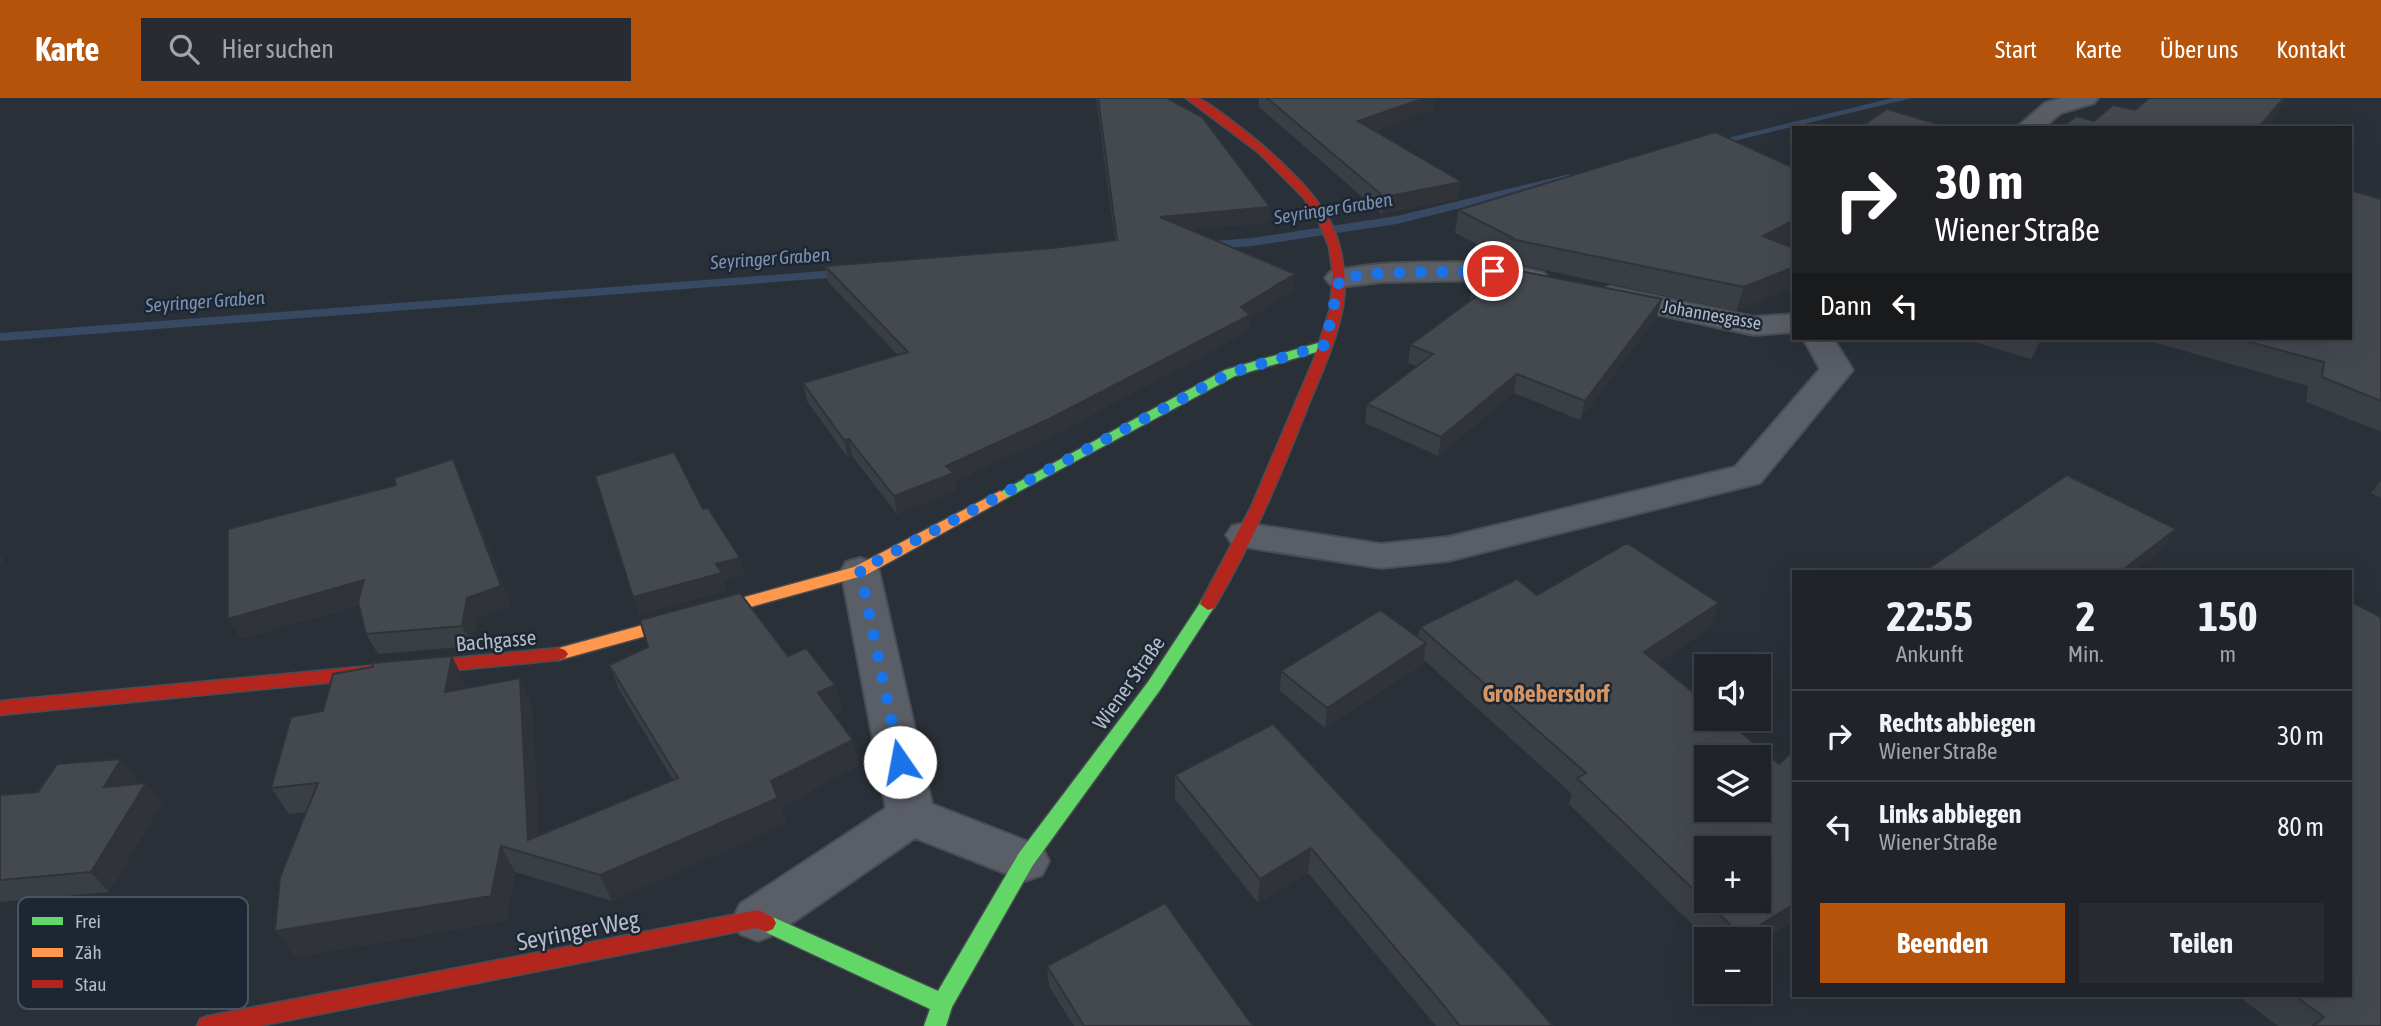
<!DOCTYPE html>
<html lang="de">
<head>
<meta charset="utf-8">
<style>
  body { margin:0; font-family:"Asap Condensed",sans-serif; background:#282c32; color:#f1f3f6; height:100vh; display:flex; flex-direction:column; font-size:26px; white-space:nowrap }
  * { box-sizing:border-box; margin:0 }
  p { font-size:23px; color:#a2a4a8 }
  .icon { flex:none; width:38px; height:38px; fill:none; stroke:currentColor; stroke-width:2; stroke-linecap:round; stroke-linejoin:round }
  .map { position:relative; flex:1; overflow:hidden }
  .details { position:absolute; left:1792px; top:472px; width:560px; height:427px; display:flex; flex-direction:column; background:#20242a; border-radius:0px; box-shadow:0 7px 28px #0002,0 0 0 2px #3d4147 }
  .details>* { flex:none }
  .top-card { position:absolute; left:1792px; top:28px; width:560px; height:214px; border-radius:0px; box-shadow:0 7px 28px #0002,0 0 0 2px #3d4147; background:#202124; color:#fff; overflow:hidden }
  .buttons { position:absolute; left:1694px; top:556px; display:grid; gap:14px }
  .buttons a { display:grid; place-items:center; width:77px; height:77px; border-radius:0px; background:#20242a; box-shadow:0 7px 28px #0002,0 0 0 2px #3d4147; font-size:35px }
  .pin { position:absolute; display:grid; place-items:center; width:60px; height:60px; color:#fff; margin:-30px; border:4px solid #fff; border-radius:50%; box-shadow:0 2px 7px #0007 }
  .me { position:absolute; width:77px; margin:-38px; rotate:348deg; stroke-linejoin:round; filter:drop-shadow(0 0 5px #0008) }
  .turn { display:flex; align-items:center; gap:24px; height:147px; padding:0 28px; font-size:32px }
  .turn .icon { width:91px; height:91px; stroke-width:2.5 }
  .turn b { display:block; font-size:49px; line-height:60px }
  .then { display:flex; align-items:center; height:66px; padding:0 28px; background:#0003; gap:14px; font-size:26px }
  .eta { display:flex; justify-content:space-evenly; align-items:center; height:119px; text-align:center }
  .eta b { font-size:42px; font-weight:700; line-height:49px }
  .cta { display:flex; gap:14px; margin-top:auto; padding:14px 28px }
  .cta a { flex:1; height:80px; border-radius:0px; background:#b45309; color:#fff; font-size:28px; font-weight:700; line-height:80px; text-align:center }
  .cta a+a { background:#282c32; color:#f1f3f6 }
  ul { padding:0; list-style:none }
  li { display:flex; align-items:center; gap:21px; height:91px; padding:0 28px; border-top:2px solid #3d4147 }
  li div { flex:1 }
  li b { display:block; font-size:26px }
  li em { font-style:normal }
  header { display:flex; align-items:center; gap:42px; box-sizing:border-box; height:98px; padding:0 35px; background:#b45309; color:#fff }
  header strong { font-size:33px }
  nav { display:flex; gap:38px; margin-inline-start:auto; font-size:24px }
  .search { width:490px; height:63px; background:#282c32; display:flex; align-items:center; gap:18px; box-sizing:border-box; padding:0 24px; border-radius:0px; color:#a2a4a8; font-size:26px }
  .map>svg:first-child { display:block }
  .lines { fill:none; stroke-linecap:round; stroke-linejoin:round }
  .stream { fill:#384963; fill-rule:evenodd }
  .street-casing { stroke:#484c53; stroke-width:4 }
  .fast-casing { stroke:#484c53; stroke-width:3 }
  .slow-casing { stroke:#484c53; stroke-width:3 }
  .jam-casing { stroke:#484c53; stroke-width:3 }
  .street { fill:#5a5e66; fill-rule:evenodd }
  .fast { fill:#63d668; fill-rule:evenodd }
  .slow { fill:#ff974d; fill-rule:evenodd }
  .jam { fill:#b3261e; fill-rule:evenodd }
  .wall { fill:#3a3f45 }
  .shaded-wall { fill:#303338 }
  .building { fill:#444950; stroke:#303338; stroke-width:2; fill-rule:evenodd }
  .route { stroke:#1a73e8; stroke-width:12; stroke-dasharray:0 21.6 }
  .labels { text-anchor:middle; stroke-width:5; stroke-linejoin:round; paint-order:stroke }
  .far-street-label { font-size:18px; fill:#b4bcc9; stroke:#1d2633 }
  .far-water-label { font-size:19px; font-style:italic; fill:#7c92b1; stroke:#1d2633 }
  .street-label { font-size:21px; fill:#b4bcc9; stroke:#1d2633 }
  .quarter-label { font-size:24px; font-weight:bold; fill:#d59563; stroke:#1d2633 }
  .near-street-label { font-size:24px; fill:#b4bcc9; stroke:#1d2633 }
  .key { fill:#1d2633; stroke:#4a5360; stroke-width:2 }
  .key-label { font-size:19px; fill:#b4bcc9 }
</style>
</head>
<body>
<header>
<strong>Karte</strong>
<div class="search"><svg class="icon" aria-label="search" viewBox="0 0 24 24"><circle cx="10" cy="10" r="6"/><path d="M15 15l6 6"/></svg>Hier suchen</div>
<nav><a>Start</a><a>Karte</a><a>Über uns</a><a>Kontakt</a></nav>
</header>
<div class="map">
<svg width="2381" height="928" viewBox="0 0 2381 928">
  <rect width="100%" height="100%" fill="#2a3038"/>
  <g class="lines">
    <path class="stream" d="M1893,0H1912L1709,49L1703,46Z
      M1569,76L1573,78V82L1397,126L1252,148L1202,152L1196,148L1202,144L1252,140L1397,118Z
      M850,171L857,175L855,178L0,243V235Z"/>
    <defs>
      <path id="street" d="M2062,0H2098L2094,5L2061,15L2043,30H2016L2045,5Z
        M1493,164L1544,175L1549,181L1544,187L1534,190L1493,182L1382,184L1340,189L1330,186L1325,180L1330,174C1382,161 1439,165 1493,164Z
        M1610,189L1754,219L1794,216V234L1754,237L1600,204L1595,198L1600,192Z
        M1803,240H1833L1853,272L1760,385L1448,463L1381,470L1245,449L1232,446L1226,437L1232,428L1245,425L1381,446L1448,439L1735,369L1820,271Z
        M860,460L874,464L879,473L932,706L1042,749L1049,763L1042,777L1025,783L915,740L776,836L758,843L740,836L733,821L740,806L886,710L841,473L846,464Z"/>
      <path id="fast" d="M1325,243L1331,247L1330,250L1235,278L1005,401H995L993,398L1225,272Z
        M1208,500L1216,506L1160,592L1033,767L952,909L946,928H924L930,911L759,831L756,825L759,819L766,816L938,893L1019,755L1148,584L1202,502Z"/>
      <path id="slow" d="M1000,393L1007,398L1005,401L866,477L559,562L553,560L550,556L553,552L559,550L854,469Z"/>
      <path id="jam" d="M1186,0C1190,0 1193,0 1197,0C1210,4 1258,43 1269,53C1298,79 1331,111 1340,150C1345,170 1346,189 1343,208C1337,243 1321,276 1308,308C1281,377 1252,446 1214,510L1208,512L1200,506L1251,409L1314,261L1330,211L1333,177L1329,149L1318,122L1303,99L1259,55Z
        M559,550L565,552L568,556L565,560L559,562L0,617V603Z
        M758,812L773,819L776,825L773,831L766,834L756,830L259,928H197L200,921L208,918Z"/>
    </defs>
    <use href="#street" class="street-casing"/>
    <use href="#fast" class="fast-casing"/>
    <use href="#slow" class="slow-casing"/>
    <use href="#jam" class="jam-casing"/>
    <use href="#street" class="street"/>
    <use href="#fast" class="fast"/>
    <use href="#slow" class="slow"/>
    <use href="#jam" class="jam"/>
  </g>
  <path class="wall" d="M1096,0H1167L1269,124L1190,132L1294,192L1250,220L1249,233L1050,339L955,383L956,393L897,416L852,358L848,360L807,303L803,285L898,257L828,184L825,168L1053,150L1115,142Z
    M1259,0H1435L1433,12L1374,33L1459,100L1382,116L1259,9Z
    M2381,101V334L2306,304L2308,288L2139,240H2350Z
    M1458,112L1784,146L1736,213L1507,164L1508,162L1455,135Z
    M1473,184L1657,219L1580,322L1514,295L1438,358L1365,325L1367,306L1416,268L1408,265L1410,247L1471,202L1470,201Z
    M1961,240H2044L2031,261Z
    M462,381L511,508L477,520L472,548L378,556L366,536L359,507L241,541L228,521Z
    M2381,382V400L2371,395Z
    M1537,497L1719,505L1710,530L1658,565L1779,666L1794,652V823L1759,846V842H1708L1569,706L1572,696L1424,562L1423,566L1325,630L1280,593L1281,573L1418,540L1420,529Z
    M788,558L835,587L842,613L834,617L859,668L781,709L786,726L612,803L515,774L506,823L295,859L306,714L289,716L271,690L323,613L465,584L464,591L520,580L532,606L539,737L673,682L619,592L609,567Z
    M1273,626L1553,928H1436L1308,775L1258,805L1175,701V677Z
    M121,661L137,681L135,686L146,685L162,705L109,794L0,804V697L38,694Z
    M1047,868L1253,928H1074L1049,888Z
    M2238,898H2350L2381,928H2278Z"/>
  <path class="shaded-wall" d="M1425,0H1435L1433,12L1356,39L1358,23Z
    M2284,0H2286L2278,15L2265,30H2258Z
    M1462,84L1459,100L1382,116L1384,99Z
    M1270,109L1269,124L1160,135V119Z
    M1794,122V141L1756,161L1763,138Z
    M1794,169V190L1736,213L1744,189Z
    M1295,176L1294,192L1250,220L1249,233L1050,339L955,383L956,393L897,416L894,398L946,368L1241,209Z
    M1662,201L1657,219L1580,322L1585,303Z
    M2041,240H2044L2031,261Z
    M1517,276L1514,295L1438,358L1441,339Z
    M849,341L852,358L848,360L844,342Z
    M453,361L462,381L511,508L477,520L472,548L462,528Z
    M2176,431L2163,451L2133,474H2120Z
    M0,457L4,462L0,469Z
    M740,460L745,477L725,483L728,493L639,517L633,499L716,466Z
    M364,482L375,502L241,541L228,521Z
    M1719,505L1710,530L1636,580L1644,554Z
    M1426,545L1423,566L1325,630L1327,610Z
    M452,558L465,584L459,620L445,594Z
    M520,580L532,606L541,760L528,742Z
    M835,587L842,613L824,621L818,595Z
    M853,642L859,668L781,709L786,726L612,803L600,777L771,683Z
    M121,661L137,681L120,709L104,689Z
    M146,685L162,705L109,794L91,774Z
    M501,748L515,774L506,823L295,859L275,833Z
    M1311,750L1308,775L1258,805L1260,781Z
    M1794,806V823L1759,846V842H1741L1742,838Z"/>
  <path class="building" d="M1098,0H1167L1202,19L1270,109L1160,119L1295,176L1241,209L1250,217L1049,321L946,368L954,375L894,398L849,341L844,342L803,285L908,254L825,168L1053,150L1117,142Z
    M1267,0H1425L1358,23L1462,84L1384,99Z
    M2149,0H2284L2258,30H2206L2201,28L2200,30H2062L2076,18L2094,23L2113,7L2135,12Z
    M1887,11L1951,30H1859Z
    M1715,34L1794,70V122L1763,138L1794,150V169L1744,189L1511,141L1513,140L1458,112Z
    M2350,92L2381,101V303L2322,279L2324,264L2235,240H2350Z
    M1490,167L1662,201L1585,303L1517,276L1441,339L1367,306L1433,256L1410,247L1490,188L1473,184Z
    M674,354L703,411L708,410L740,460L716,466L722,475L633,499L595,378Z
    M453,361L501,488L467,500L462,528L366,536L358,504L364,482L228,521V431L396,387L394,380Z
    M2067,377L2176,431L2120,474H1923Z
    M1627,445L1719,505L1644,554L1706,605V621H1725L1779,666L1794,652V806L1742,838L1577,680L1586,675L1420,529L1517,481L1537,497ZM1706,660H1759V712H1706ZM1706,751H1759V803H1706Z
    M740,495L788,558L806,550L835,587L818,595L853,642L771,683L778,700L600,777L501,748L491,798L275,833L280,779L318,685L271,690L291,619L323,613L333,576L373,569L372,565L452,558L445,594L520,580L528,742L678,680L609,567L648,549L640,522Z
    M2350,503L2381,519V928H2313L2324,919L2295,898H2350Z
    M1380,512L1426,545L1327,610L1281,573Z
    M1273,626L1507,875L1553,928H1460L1445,909L1311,750L1260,781L1175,677Z
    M121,661L104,689L146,685L91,774L0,782V697L38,694L57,666Z
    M1165,805L1253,928H1084L1047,868Z"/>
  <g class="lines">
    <path class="route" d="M900,664L860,472L1230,275L1325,247L1340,180L1382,175L1493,173"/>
  </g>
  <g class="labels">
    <g class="far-street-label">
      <text transform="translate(1712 217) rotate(10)" y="6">Johannesgasse</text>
    </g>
    <g class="far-water-label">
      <text transform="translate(1333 110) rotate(-9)" y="7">Seyringer Graben</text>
      <text transform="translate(770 160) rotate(-4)" y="7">Seyringer Graben</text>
      <text transform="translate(205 203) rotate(-4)" y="7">Seyringer Graben</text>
    </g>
    <g class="street-label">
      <text transform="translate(496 543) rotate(-5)" y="7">Bachgasse</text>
      <text transform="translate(1129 585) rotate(-55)" y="7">Wiener Straße</text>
    </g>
    <g class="quarter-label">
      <text x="1546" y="604">Großebersdorf</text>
    </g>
    <g class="near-street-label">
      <text transform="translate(578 833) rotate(-11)" y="8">Seyringer Weg</text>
    </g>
  </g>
  <rect x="18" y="799" width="230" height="112" rx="10" class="key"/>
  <rect x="32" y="819" width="31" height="8" fill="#63d668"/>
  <rect x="32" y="850" width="31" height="9" fill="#ff974d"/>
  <rect x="32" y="882" width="31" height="8" fill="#b3261e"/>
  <g class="key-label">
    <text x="75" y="830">Frei</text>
    <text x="75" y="861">Zäh</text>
    <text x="75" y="893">Stau</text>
  </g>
</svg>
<div class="buttons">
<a><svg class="icon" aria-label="sound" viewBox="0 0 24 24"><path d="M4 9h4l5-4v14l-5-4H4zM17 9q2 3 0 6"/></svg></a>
<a><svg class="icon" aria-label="layers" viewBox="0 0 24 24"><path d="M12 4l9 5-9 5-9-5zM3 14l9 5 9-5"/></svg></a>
<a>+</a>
<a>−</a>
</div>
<div class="pin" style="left:1493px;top:173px;background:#d93025"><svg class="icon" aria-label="arrive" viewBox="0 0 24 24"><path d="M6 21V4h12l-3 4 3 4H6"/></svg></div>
<svg class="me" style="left:900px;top:664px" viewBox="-20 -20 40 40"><circle r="19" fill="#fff"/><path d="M0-13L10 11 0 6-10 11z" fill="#1a73e8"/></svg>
<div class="top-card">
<div class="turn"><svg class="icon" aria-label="right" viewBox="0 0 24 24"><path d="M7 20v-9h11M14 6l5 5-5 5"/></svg><div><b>30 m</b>Wiener Straße</div></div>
<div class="then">Dann<svg class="icon" aria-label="left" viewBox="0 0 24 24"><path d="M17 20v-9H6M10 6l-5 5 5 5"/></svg></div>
</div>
<section class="details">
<div class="eta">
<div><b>22:55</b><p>Ankunft</p></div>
<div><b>2</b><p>Min.</p></div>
<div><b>150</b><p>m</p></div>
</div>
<ul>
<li><svg class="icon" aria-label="right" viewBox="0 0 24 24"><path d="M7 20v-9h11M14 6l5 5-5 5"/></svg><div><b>Rechts abbiegen</b><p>Wiener Straße</p></div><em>30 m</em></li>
<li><svg class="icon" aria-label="left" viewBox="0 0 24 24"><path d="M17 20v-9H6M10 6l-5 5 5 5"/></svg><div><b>Links abbiegen</b><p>Wiener Straße</p></div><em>80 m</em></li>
</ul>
<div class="cta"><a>Beenden</a><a>Teilen</a></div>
</section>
</div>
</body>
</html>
